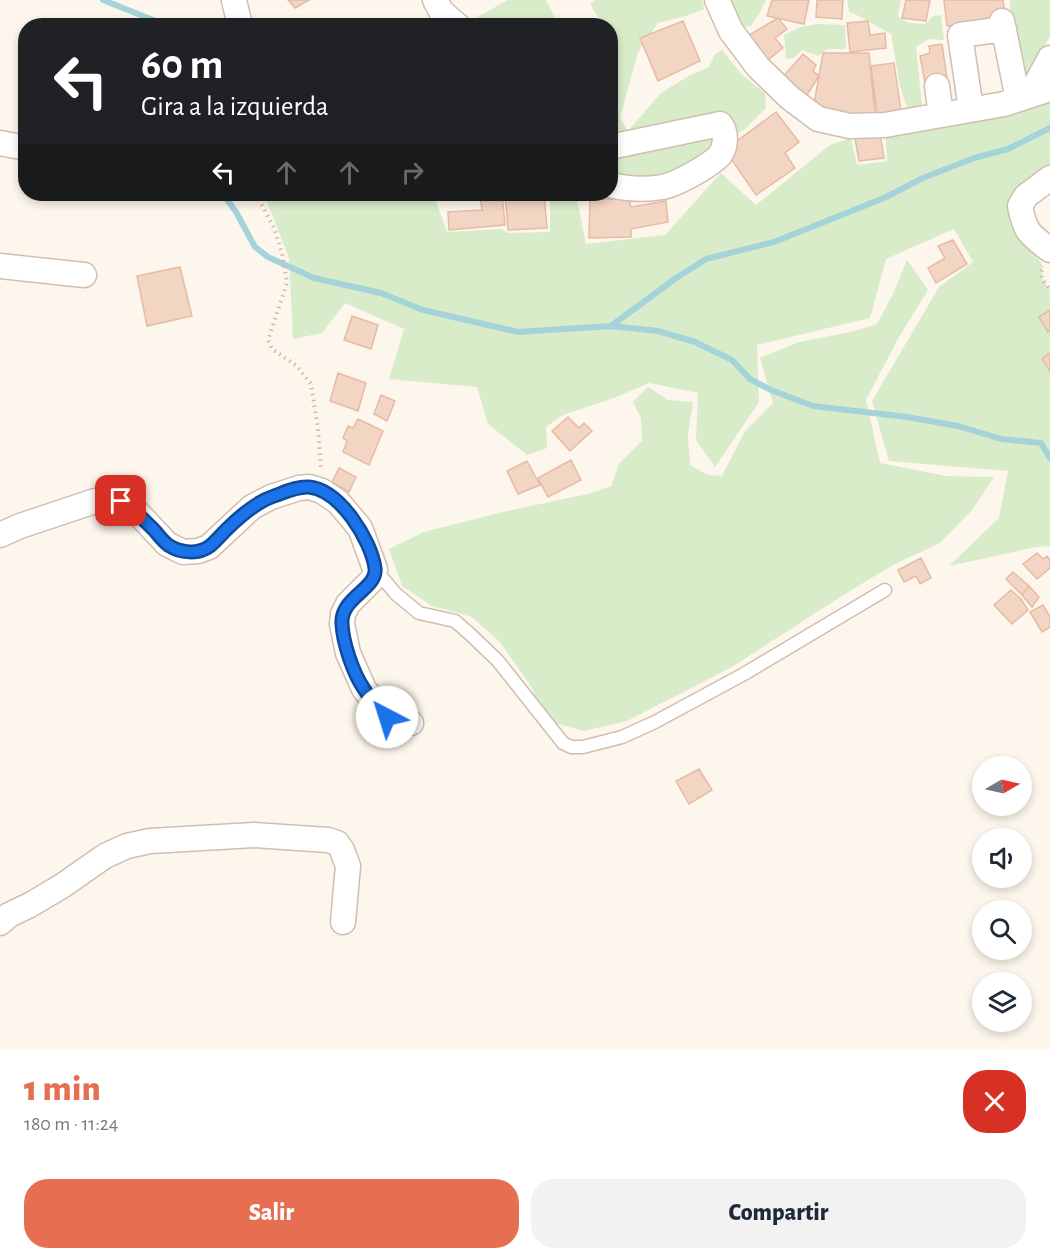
<!DOCTYPE html>
<html lang="es">
<head>
<meta charset="utf-8">
<style>
  body { margin:0; font-family:"Alegreya Sans",sans-serif; background:#f2f2f3; color:#1f2937; height:100vh; display:flex; flex-direction:column; font-size:22px; white-space:nowrap }
  * { box-sizing:border-box; margin:0 }
  p { font-size:20px; color:#747a83 }
  .icon { flex:none; width:33px; height:33px; fill:none; stroke:currentColor; stroke-width:2; stroke-linecap:round; stroke-linejoin:round }
  .map { position:relative; height:1050px; overflow:hidden }
  .sheet { display:flex; flex-direction:column; background:#fff; flex:1 }
  .sheet>* { flex:none }
  .hud { position:absolute; left:18px; top:18px; width:600px; height:183px; border-radius:24px; box-shadow:0 3px 9px #0003; background:#202124; color:#fff; overflow:hidden }
  .needle { width:39px; rotate:81deg }
  .controls { position:absolute; left:972px; top:756px; display:grid; gap:12px }
  .controls a { display:grid; place-items:center; width:60px; height:60px; border-radius:50%; background:#fff; box-shadow:0 3px 9px #0003; font-size:30px }
  .pin { position:absolute; display:grid; place-items:center; width:51px; height:51px; color:#fff; margin:-26px; border-radius:12px; box-shadow:0 3px 9px #0006 }
  .me { position:absolute; width:66px; margin:-33px; rotate:320deg; stroke-linejoin:round; filter:drop-shadow(0 0 4px #0008) }
  .turn { display:flex; align-items:center; gap:21px; height:126px; padding:0 24px; font-size:27px }
  .turn .icon { width:78px; height:78px; stroke-width:2.5 }
  .turn b { display:block; font-size:42px; line-height:51px }
  .lanes { display:flex; align-items:center; height:57px; padding:0 24px; background:#0003; justify-content:center; gap:30px; direction:ltr }
  .lanes .off { opacity:.35 }
  .round { display:grid; place-items:center; flex:none; width:63px; height:63px; border-radius:24px; background:#f2f2f3 }
  .overview { display:flex; align-items:center; justify-content:space-between; height:102px; padding:0 24px }
  h1 { font-size:36px; font-weight:800; line-height:45px; color:#e76f51 }
  .primary-button { display:flex; gap:12px; margin-top:auto; padding:12px 24px }
  .primary-button a { flex:1; height:69px; border-radius:24px; background:#e76f51; color:#fff; font-size:24px; font-weight:800; line-height:69px; text-align:center }
  .primary-button a+a { background:#f2f2f3; color:#1f2937 }
  .map>svg:first-child { display:block }
  .green { fill:#d8ecc9 }
  .lines { fill:none; stroke-linecap:round; stroke-linejoin:round }
  .stream { stroke:#a5d3da; stroke-width:6 }
  .building { fill:#f3d5c3; stroke:#e6bba3; stroke-width:1.5 }
  .lane-casing { stroke:#d1beb0; stroke-width:15 }
  .street-casing { stroke:#d1beb0; stroke-width:27 }
  .path { stroke:#d9b8a5; stroke-width:4; stroke-dasharray:1.5 4.5; stroke-linecap:butt }
  .lane { stroke:#fff; stroke-width:12 }
  .street { stroke:#fff; stroke-width:24 }
  .route-casing { stroke:#114b97; stroke-width:15 }
  .route { stroke:#1a73e8; stroke-width:10 }
</style>
</head>
<body>
<div class="map">
<svg width="1050" height="1050" viewBox="0 0 1050 1050">
  <rect width="100%" height="100%" fill="#fdf6ec"/>
  <path class="green" d="M508,0H546L559,25H480L474,19Z
    M595,0H702L704,9L686,16L658,23L638,52L620,118L628,131L661,93L690,75L709,67L715,54L722,50L742,75L765,93L766,108L745,129L709,152L694,187L611,191L610,26L596,25L600,20L590,4Z
    M727,0H766L759,14L751,26L741,28Z
    M847,0H901L898,16L909,23L925,24L933,16L941,15L944,40L929,39L916,47L922,106L909,114L900,87L891,34L859,16L849,12Z
    M1010,0H1050V36L1023,88L1011,16Z
    M818,24L845,25L846,49H827L818,56L802,50L794,58L786,59L784,35L800,27Z
    M1050,89V172L1016,192L1009,216L1043,266C1039,278 1044,281 1050,290V546L1036,547L949,566L999,518L1008,471L889,461L872,401L939,287L973,262L954,229L886,259L870,318L757,345L759,402L715,467L696,440L698,393L649,383L614,398L563,415L546,427L547,448L527,455L488,424L477,387L389,379L404,329L345,303L322,333L293,339L289,258L264,194H432L434,196L447,232L501,229L508,233L550,232V194H576L586,244L665,235L721,173L756,205L830,145L851,138L857,165L887,161L885,125Z
    M907,260L928,290L899,337L866,400L880,463L946,476L994,477L972,510L940,543L893,565L845,594L732,667L627,721L584,731L544,720L532,688L500,642L472,617L432,606L402,586L389,549L424,532L507,511L592,493L611,486L619,464L642,441L641,418L633,402L648,387L668,400L693,402L688,435L690,465L708,475L722,476L745,431L773,403L760,358L799,342L851,332L877,324L892,296Z"/>
  <g class="lines">
    <path class="stream" d="M103,0L153,20L156,26
      M220,194L226,198L236,212L255,247L268,257L314,278L381,293L423,310L518,332L611,326L658,331L695,342L732,360L750,379L771,390L813,406L907,417L958,426L1001,439L1041,443L1050,458
      M611,326L676,278L706,259L774,242L884,198L923,178L974,158L1008,149L1050,128"/>
  </g>
  <path class="building" d="M288,0H309L295,8Z
    M772,0H809L804,24L767,16Z
    M817,0H843L842,19L816,17Z
    M906,0H930L926,21L902,18Z
    M944,0H1003L1006,20L947,26Z
    M778,18L787,29L775,38L783,48L764,63L744,38Z
    M683,21L700,61L658,81L640,38Z
    M868,21L870,35L885,33L886,48L850,52L847,23Z
    M942,44L948,85L926,88L920,56L930,53L929,46Z
    M823,53H869L875,114L843,118L813,110Z
    M803,54L816,65L813,71L819,76L805,98L782,78Z
    M894,63L901,111L877,114L871,66Z
    M776,112L799,142L785,153L795,168L756,195L725,150Z
    M880,133L884,158L859,161L855,138Z
    M502,194L505,225L449,230L448,212L482,210L480,196Z
    M505,194H544L547,228L508,230Z
    M590,199H629L631,207L666,201L668,222L631,229V237L589,238Z
    M953,240L967,264L936,283L928,268L945,258L938,246Z
    M180,267L192,316L147,326L137,276Z
    M1050,310V330L1048,332L1039,317Z
    M352,316L378,325L371,349L344,340Z
    M1050,353V371L1042,359Z
    M338,373L366,383L358,411L330,401Z
    M381,395L395,401L387,421L374,414Z
    M568,417L579,428L584,423L592,431L570,451L552,431Z
    M358,419L383,431L369,465L343,452L347,441L343,438L348,426L353,428Z
    M571,460L581,480L548,497L538,478Z
    M527,461L540,485L518,494L507,471Z
    M339,468L356,477L349,492L332,482Z
    M1037,553L1043,559L1047,556L1050,560V568L1037,579L1023,564Z
    M921,558L931,578L920,584L916,576L904,582L898,570Z
    M1013,572L1029,586L1022,595L1006,579Z
    M1029,586L1039,597L1032,607L1022,595Z
    M1011,590L1021,599L1028,610L1012,624L994,605Z
    M1043,605L1050,617V627L1042,632L1030,612Z
    M699,769L712,790L689,804L676,781Z"/>
  <g class="lines">
    <defs>
      <path id="lane" d="M375,569L396,594L419,613L455,621L471,635L498,661L563,743L571,747H583L622,737L655,722L744,674L885,590"/>
      <path id="street" d="M234,0L240,26
        M435,0L441,11L458,26
        M717,0L731,31L758,67L790,98L818,119L850,126L885,125L1004,104L1050,89
        M1002,21L1018,99
        M937,86L941,115
        M1030,95L1050,58
        M971,109L960,35L1004,29
        M0,143L26,148
        M610,147L720,124C727,132 726,147 720,155C711,165 676,185 662,187C645,190 627,189 610,185
        M1050,178L1026,196L1020,206C1025,232 1029,234 1050,250
        M0,266L84,275
        M0,535L20,526L95,501H121L135,510L167,544L183,552L198,551L209,547L252,507L271,497L299,488L309,487L322,491L338,502L360,528L375,569L374,578L348,604L343,614L342,624L348,653L364,689L387,717L411,723
        M0,923L9,915L30,905L62,886L105,856L127,846L150,841L254,835L328,840L337,843L342,850L348,866L343,922"/>
    </defs>
    <use href="#lane" class="lane-casing"/>
    <use href="#street" class="street-casing"/>
    <path class="path" d="M256,194L274,228L282,253L287,283L268,340L272,349L297,366L311,384L318,429L321,469
      M1042,270C1039,277 1046,284 1050,290"/>
    <use href="#lane" class="lane"/>
    <use href="#street" class="street"/>
  </g>
  <g class="lines">
    <defs>
      <path id="route" d="M121,501C135,510 144,520 155,531C159,536 163,541 168,545C180,553 198,555 210,546C216,541 221,535 226,530C240,516 256,502 274,496C285,492 298,486 309,487C340,490 371,540 375,568C378,589 340,597 342,624C343,643 353,673 364,689C370,699 379,708 387,717"/>
    </defs>
    <use href="#route" class="route-casing"/>
    <use href="#route" class="route"/>
  </g>
</svg>
<div class="controls">
<a><svg class="needle" viewBox="-14 -14 28 28"><path d="M0-13l5 13h-10z" fill="#e53935"/><path d="M0 13l5-13h-10z" fill="#747a83"/></svg></a>
<a><svg class="icon" aria-label="sound" viewBox="0 0 24 24"><path d="M4 9h4l5-4v14l-5-4H4zM17 9q2 3 0 6"/></svg></a>
<a><svg class="icon" aria-label="search" viewBox="0 0 24 24"><circle cx="10" cy="10" r="6"/><path d="M15 15l6 6"/></svg></a>
<a><svg class="icon" aria-label="layers" viewBox="0 0 24 24"><path d="M12 4l9 5-9 5-9-5zM3 14l9 5 9-5"/></svg></a>
</div>
<div class="pin" style="left:121px;top:501px;background:#d93025"><svg class="icon" aria-label="arrive" viewBox="0 0 24 24"><path d="M6 21V4h12l-3 4 3 4H6"/></svg></div>
<svg class="me" style="left:387px;top:717px" viewBox="-20 -20 40 40"><circle r="19" fill="#fff"/><path d="M0-13L10 11 0 6-10 11z" fill="#1a73e8"/></svg>
<div class="hud">
<div class="turn"><svg class="icon" aria-label="left" viewBox="0 0 24 24"><path d="M17 20v-9H6M10 6l-5 5 5 5"/></svg><div><b>60 m</b>Gira a la izquierda</div></div>
<div class="lanes"><svg class="icon" aria-label="left" viewBox="0 0 24 24"><path d="M17 20v-9H6M10 6l-5 5 5 5"/></svg><svg class="icon off" aria-label="ahead" viewBox="0 0 24 24"><path d="M12 20V5M6 11l6-6 6 6"/></svg><svg class="icon off" aria-label="ahead" viewBox="0 0 24 24"><path d="M12 20V5M6 11l6-6 6 6"/></svg><svg class="icon off" aria-label="right" viewBox="0 0 24 24"><path d="M7 20v-9h11M14 6l5 5-5 5"/></svg></div>
</div>
</div>
<section class="sheet">
<div class="overview"><div><h1>1 min</h1><p>180 m · 11:24</p></div><a class="round" style="background:#d93025;color:#fff"><svg class="icon" aria-label="close" viewBox="0 0 24 24"><path d="M6 6l12 12M18 6L6 18"/></svg></a></div>
<div class="primary-button"><a>Salir</a><a>Compartir</a></div>
</section>
</body>
</html>
